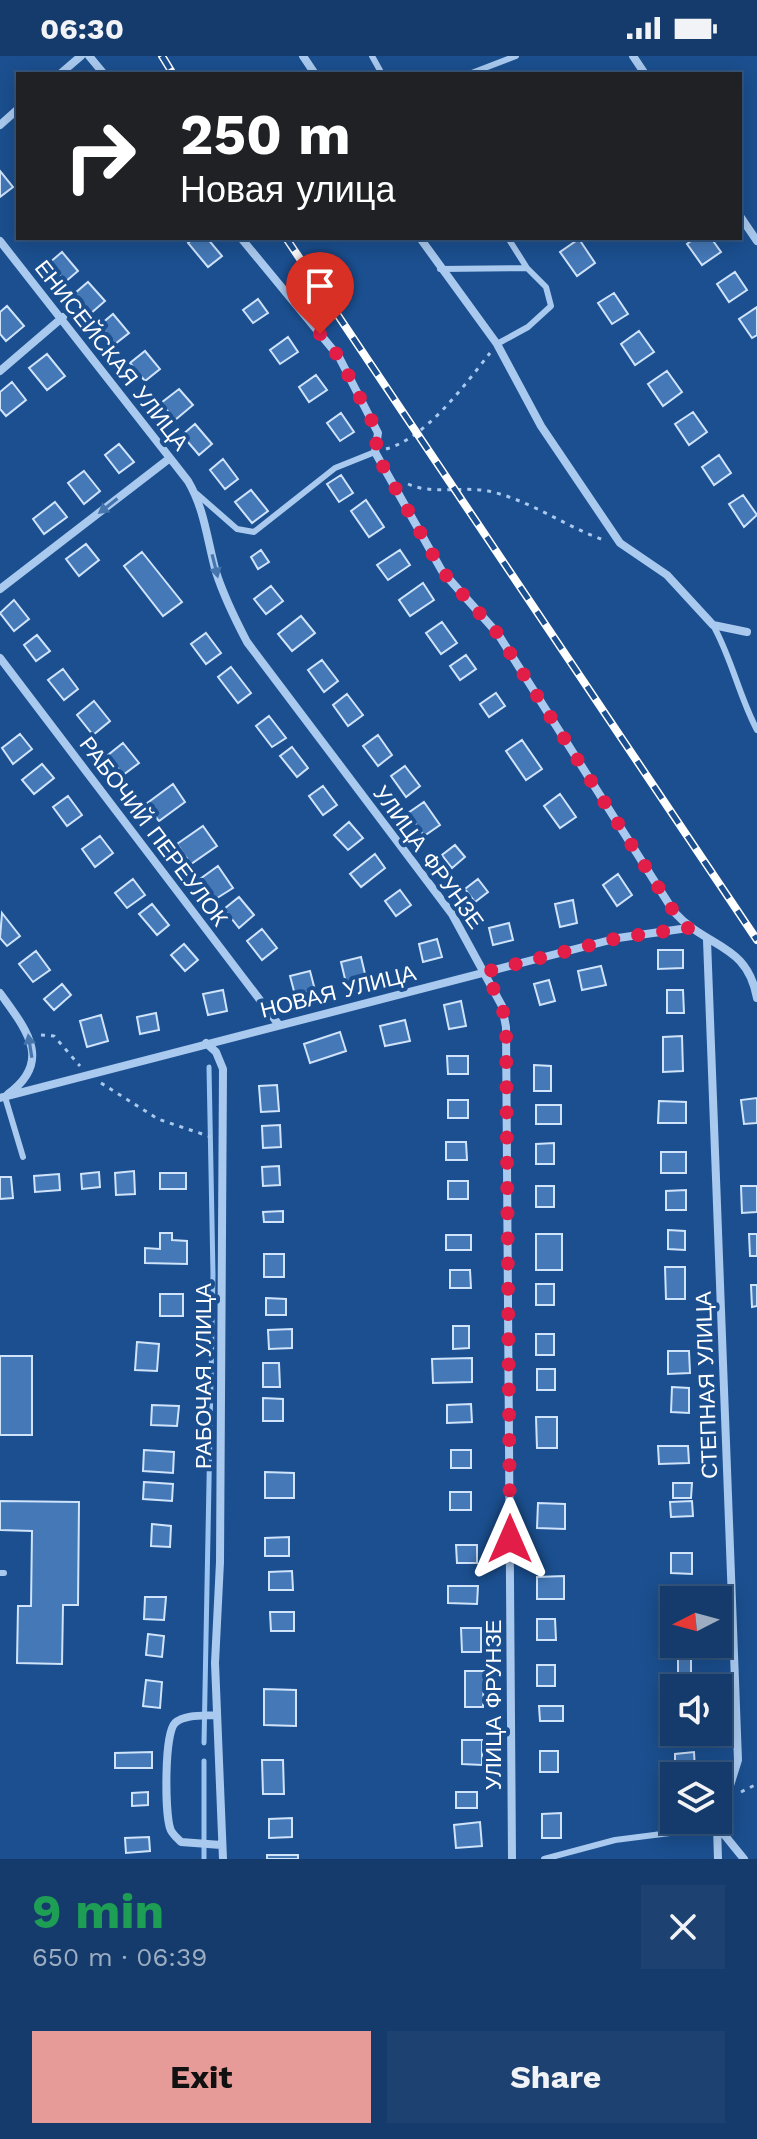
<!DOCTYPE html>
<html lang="en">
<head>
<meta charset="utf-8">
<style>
  body { margin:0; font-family:"Work Sans",sans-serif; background:#1d4271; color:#f1f3f6; height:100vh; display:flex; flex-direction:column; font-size:30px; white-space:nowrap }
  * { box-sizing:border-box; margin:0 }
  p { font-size:26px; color:#9dadc1 }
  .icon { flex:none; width:44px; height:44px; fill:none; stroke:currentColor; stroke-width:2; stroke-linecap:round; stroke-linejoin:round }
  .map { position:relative; height:1803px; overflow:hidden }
  .panel { display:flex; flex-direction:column; background:#143b6b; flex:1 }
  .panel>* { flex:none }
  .top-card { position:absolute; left:16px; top:16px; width:726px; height:168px; border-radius:0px; box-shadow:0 4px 20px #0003,0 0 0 2px #33557e; background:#202124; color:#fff; overflow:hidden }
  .needle { width:52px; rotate:264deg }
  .fabs { position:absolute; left:660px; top:1530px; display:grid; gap:16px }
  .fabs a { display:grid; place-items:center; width:72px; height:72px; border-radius:0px; background:#143b6b; box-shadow:0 4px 20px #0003,0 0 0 2px #33557e; font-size:40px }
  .pin { position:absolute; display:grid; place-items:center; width:68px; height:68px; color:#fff; margin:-82px -34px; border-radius:50% 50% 50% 0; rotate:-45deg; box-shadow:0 0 8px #0007 }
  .pin .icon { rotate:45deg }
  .me { position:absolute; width:88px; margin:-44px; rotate:0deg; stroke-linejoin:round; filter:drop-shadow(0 0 6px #0008) }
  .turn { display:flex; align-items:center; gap:28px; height:168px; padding:0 32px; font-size:36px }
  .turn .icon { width:104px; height:104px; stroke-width:2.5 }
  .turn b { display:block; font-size:56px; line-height:68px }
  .round { display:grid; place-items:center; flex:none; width:84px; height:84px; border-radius:0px; background:#1d4271 }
  .headline { display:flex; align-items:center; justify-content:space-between; height:136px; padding:0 32px }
  h1 { font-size:48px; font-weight:700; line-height:60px; color:#1e9e55 }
  .action { display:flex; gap:16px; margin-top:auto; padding:16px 32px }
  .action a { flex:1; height:92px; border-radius:0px; background:#e69b98; color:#111; font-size:32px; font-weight:700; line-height:92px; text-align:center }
  .action a+a { background:#1d4271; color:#f1f3f6 }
  .status { display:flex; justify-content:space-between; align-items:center; height:56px; padding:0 40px; background:#143b6b; direction:ltr }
  .status svg { height:22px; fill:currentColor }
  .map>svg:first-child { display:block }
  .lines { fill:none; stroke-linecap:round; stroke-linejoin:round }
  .stream { stroke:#9cc4f0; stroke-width:5 }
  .building { fill:#4478b7; stroke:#cfe3fa; stroke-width:2 }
  .path { stroke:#a9c9ee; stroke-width:3; stroke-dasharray:4 6; stroke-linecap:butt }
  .service { stroke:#a9c9ee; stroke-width:6 }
  .minor { stroke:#a9c9ee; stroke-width:8 }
  .rail-casing { stroke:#fff; stroke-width:8 }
  .rail { stroke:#1b4f8f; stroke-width:5; stroke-dasharray:15; stroke-linecap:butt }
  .oneway { fill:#4674ac }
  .route { stroke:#e11d48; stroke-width:14; stroke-dasharray:0 25.2 }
  .labels { text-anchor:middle; stroke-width:8; stroke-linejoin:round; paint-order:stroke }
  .street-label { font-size:22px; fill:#fff; stroke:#1b4f8f }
</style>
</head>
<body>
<div class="status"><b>06:30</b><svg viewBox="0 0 49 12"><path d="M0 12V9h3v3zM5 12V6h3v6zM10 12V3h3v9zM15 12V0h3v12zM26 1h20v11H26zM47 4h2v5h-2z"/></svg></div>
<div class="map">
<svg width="757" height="1803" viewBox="0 0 757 1803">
  <rect width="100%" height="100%" fill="#1b4f8f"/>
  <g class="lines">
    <path class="stream" d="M204,1687L213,1218L209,1011
      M204,1705V1803"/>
  </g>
  <path class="building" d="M0,115L13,131L0,141Z
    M194,182H207L222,200L208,211L188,187Z
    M695,182H711L721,196L702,209L687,188Z
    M579,183L595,207L577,220L560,196Z
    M62,196L78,215L65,226L49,207Z
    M735,216L747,234L729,246L717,228Z
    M88,226L105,245L90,258L74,238Z
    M614,237L628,258L612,268L598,247Z
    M258,243L268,257L253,267L243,254Z
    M7,250L24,270L6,285L0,278V256Z
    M757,251V279L752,282L739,263Z
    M113,258L129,277L115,288L100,269Z
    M639,275L654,296L635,309L621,288Z
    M288,281L298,296L280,308L270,294Z
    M145,295L160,313L145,325L130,307Z
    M47,298L65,320L47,334L29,312Z
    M667,315L682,336L663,350L648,328Z
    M316,319L327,334L309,346L299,331Z
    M12,326L26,344L6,360L0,353V336Z
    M179,333L193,349L175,364L161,347Z
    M693,356L707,376L689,389L675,368Z
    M341,357L354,376L340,385L327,367Z
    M195,368L212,388L199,399L182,379Z
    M119,388L134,406L119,417L105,399Z
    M719,399L731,417L714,429L702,411Z
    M223,403L238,423L225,433L210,414Z
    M84,415L100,435L84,448L68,427Z
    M341,419L353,437L339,446L327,428Z
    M251,434L268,455L252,467L235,446Z
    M743,439L757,459L744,471L729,448Z
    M366,444L384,471L369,481L351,455Z
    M55,446L67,461L44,478L33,463Z
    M86,488L99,504L79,520L66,503Z
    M261,494L269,506L258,513L251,501Z
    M400,494L410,509L388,524L377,509Z
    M142,496L182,546L163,560L124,510Z
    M423,527L434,544L410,560L399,544Z
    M271,530L283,545L266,558L254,543Z
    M14,544L29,563L14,575L0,557Z
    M301,560L315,577L292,595L278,578Z
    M442,566L457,587L441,598L426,577Z
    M206,577L221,597L206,608L191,588Z
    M37,579L50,595L36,605L24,589Z
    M466,599L476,613L460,624L450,610Z
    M322,604L338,625L324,636L308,614Z
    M231,611L251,637L238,647L218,621Z
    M63,613L78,633L64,644L48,624Z
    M496,637L505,650L489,661L480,648Z
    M347,638L363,659L348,670L333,649Z
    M94,645L110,665L93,679L77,659Z
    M269,660L286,682L272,691L256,670Z
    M20,678L32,693L13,708L2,692Z
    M378,679L392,699L378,710L363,690Z
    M522,684L542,713L526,724L506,695Z
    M123,687L139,707L123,719L108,699Z
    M292,691L308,712L297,721L280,700Z
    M42,708L54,722L34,738L22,724Z
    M405,710L420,730L406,741L391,720Z
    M173,728L185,746L159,765L146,748Z
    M323,730L337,749L323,759L309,740Z
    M560,738L576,761L560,772L544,750Z
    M68,740L82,759L67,770L53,751Z
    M424,746L440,769L424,780L408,757Z
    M349,766L363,782L348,794L334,779Z
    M203,770L217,790L191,808L177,788Z
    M100,780L113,797L95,811L82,793Z
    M455,789L465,801L452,812L442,799Z
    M375,798L385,812L361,831L350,818Z
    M218,810L233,832L214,844L200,823Z
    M618,818L632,839L617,850L603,829Z
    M133,823L145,839L127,852L115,837Z
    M478,823L488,836L475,846L465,833Z
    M400,834L411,849L396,860L385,845Z
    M239,841L254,859L239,872L224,853Z
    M573,844L577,867L560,871L555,848Z
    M152,848L169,869L157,879L139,858Z
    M2,857L20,880L7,890L0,882Z
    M509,867L513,884L493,889L489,872Z
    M262,873L277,892L262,904L247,885Z
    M437,883L442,901L423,906L419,888Z
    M184,888L198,904L185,915L171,899Z
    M658,894H683V912L658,913Z
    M36,895L50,914L33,926L19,908Z
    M361,901L366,922L346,927L341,906Z
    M601,910L606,929L582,934L578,915Z
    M310,915L315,934L295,939L290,920Z
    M549,924L555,945L540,949L534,928Z
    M62,928L71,939L54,954L44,943Z
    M223,934L227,955L208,959L203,938Z
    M667,934H683L684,957H667Z
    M461,945L466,970L449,973L444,949Z
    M156,957L159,974L140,978L137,961Z
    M101,959L108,985L87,991L80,965Z
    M405,964L410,985L385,990L380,970Z
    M340,976L346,995L310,1007L304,988Z
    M682,980L683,1015L663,1016V981Z
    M447,1000H468V1018H448Z
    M534,1009L551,1010V1035H534Z
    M277,1029L279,1055L261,1056L259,1030Z
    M757,1042V1067L744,1068L741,1044Z
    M448,1044H468V1062H448Z
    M659,1045L686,1046V1067H658Z
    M536,1049H561V1068H536Z
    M280,1069L281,1091L263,1092L262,1070Z
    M446,1086H466L467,1104H446Z
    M554,1087V1108H536V1088Z
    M661,1096H686V1117H661Z
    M279,1110L280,1129L263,1130L262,1111Z
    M134,1115L135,1138L116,1139L115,1117Z
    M99,1116L100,1131L82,1133L81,1118Z
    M160,1117H186V1133H160Z
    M59,1118L60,1134L35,1136L34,1120Z
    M0,1121H11L13,1142L0,1143Z
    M448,1125H468V1143H448Z
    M536,1130H554V1151H536Z
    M741,1130H757V1156L742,1157Z
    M686,1134V1154H666V1135Z
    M283,1155V1166H264L263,1156Z
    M668,1174L685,1175V1194L668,1193Z
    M160,1177H172V1184L187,1185V1208L145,1207V1192L160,1193Z
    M536,1178H562V1214H536Z
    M749,1178H757V1200H750Z
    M446,1179H471V1194H446Z
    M264,1198H284V1221H264Z
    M665,1211H685V1243H666Z
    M450,1214H470L471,1232H450Z
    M536,1228H554V1249H536Z
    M751,1229H757V1250L752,1251Z
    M160,1238H183V1260H160Z
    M266,1242L286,1243V1259H266Z
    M453,1270H469V1292L453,1293Z
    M292,1273V1292L269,1293L268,1274Z
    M536,1278H554V1299H536Z
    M137,1286L159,1288L157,1315L135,1314Z
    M668,1295H689L690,1317L668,1318Z
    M0,1300H32V1379H0Z
    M472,1302V1326L433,1327L432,1303Z
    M263,1307H279L280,1331H263Z
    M537,1313H555V1334H537Z
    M672,1331L689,1332V1357L671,1356Z
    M263,1342L283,1343V1365H263Z
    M471,1348L472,1366L447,1367V1349Z
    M152,1349L179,1350L177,1370L151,1369Z
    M536,1361H557V1392H537Z
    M658,1390H688L689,1407L659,1408Z
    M144,1394L174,1396L173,1417L143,1415Z
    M451,1394H471V1412H451Z
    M265,1416L294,1417V1442H265Z
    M144,1426L173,1428L172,1445L143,1443Z
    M673,1427H692L691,1442H673Z
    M450,1436H471V1454H450Z
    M0,1445L79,1446L78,1549H63L62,1608L17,1607L18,1550H31L32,1475L0,1474Z
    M692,1445L693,1460L671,1461L670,1446Z
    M538,1447L565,1448V1473L537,1472Z
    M152,1468L171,1470L170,1491L151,1490Z
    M289,1481V1500H265V1482Z
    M456,1489H477V1507H457Z
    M671,1497H692V1518L671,1517Z
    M292,1515L293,1534H269V1516Z
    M564,1520V1543H537V1521Z
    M448,1530H478L477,1548L448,1547Z
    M145,1541H166L164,1564L144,1563Z
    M662,1546H674V1565H662Z
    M270,1556H294V1575H271Z
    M537,1563H555L556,1584H537Z
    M461,1572H481V1596H462Z
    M148,1578L164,1580L162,1601L146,1599Z
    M691,1602V1620H678V1603Z
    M537,1609H555V1630H537Z
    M465,1615H484L483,1651H465Z
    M146,1624L162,1626L160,1652L143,1650Z
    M264,1633L296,1634V1670L264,1669Z
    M539,1650H563V1665H540Z
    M462,1684H482V1709L462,1708Z
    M540,1695H558V1716H540Z
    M152,1696V1712H115V1697Z
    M694,1696L695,1714L675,1716V1698Z
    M262,1704H283L284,1738H263Z
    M148,1736V1749L132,1750V1737Z
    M456,1736H477V1752H456Z
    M674,1742V1757L667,1758L666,1743Z
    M561,1757V1782H542V1758Z
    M292,1762V1781L269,1782V1763Z
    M480,1766L482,1790L456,1792L454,1769Z
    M149,1781L150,1795L126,1797L125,1782Z
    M267,1799H298V1803H267Z"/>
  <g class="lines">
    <path class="path" d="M386,393C426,382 464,330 490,297
      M408,428C432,439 462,430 488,435C528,443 566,471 604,484
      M41,979L54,980L80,1010
      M101,1027L158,1063L211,1081
      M741,1736L757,1728"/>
    <path class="service" d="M372,0L382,18
      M469,18L516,0
      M508,182L527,212
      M440,213L527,212L546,231L551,250L528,271L497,288
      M197,438L237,473L254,476L335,412L375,396
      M713,569C732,603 739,640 757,674
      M5,1041L23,1101
      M0,1517H4
      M544,1803L615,1784L717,1771"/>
    <path class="minor" d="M89,0L104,18
      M303,0L315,18
      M633,0L645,18
      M60,18L81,0
      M0,69L18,53
      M740,160L757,185
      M241,182L339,301L378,377L375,396L442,515L498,578L674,856C708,893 747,887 757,942
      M420,182L497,288L541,370L620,487L667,519L713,569L747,576
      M0,185L188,425C205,454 207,484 216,516C224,541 235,563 247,586L452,858L502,950L506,971L512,1803
      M0,315L63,261
      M0,533L170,402
      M0,602L279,969
      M707,884L738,1704L717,1771L718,1803
      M0,937C25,972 54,1005 8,1038
      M206,987L216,996L223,1013L220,1506L215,1607L223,1803
      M0,1042L618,882L688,872
      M217,1659C205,1660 185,1658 175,1667C164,1678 165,1755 170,1772C171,1777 177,1782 181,1786L221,1789
      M718,1771L744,1803"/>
    <defs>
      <path id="rail" d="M162,0L173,18
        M286,182L757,884"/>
    </defs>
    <use href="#rail" class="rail-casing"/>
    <use href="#rail" class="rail"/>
  </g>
  <defs><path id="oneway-solid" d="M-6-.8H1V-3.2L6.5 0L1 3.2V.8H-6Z" transform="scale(2)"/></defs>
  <g class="oneway">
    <use href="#oneway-solid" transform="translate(108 450) rotate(142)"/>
    <use href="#oneway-solid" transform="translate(215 510) rotate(76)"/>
    <use href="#oneway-solid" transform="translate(30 990) rotate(-99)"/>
  </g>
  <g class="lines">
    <path class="route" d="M320,278L339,301L378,377L375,396L442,515L498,578L674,856L688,872L618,882L485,916L502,950L506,971L510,1483"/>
  </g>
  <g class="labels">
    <g class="street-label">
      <text transform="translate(112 299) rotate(52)" y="8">ЕНИСЕЙСКАЯ УЛИЦА</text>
      <text transform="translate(154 775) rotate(53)" y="8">РАБОЧИЙ ПЕРЕУЛОК</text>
      <text transform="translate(429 801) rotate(54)" y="8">УЛИЦА ФРУНЗЕ</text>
      <text transform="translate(338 935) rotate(-14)" y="8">НОВАЯ УЛИЦА</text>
      <text transform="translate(203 1320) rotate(-90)" y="8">РАБОЧАЯ УЛИЦА</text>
      <text transform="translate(706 1329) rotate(-92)" y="8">СТЕПНАЯ УЛИЦА</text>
      <text transform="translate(493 1649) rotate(-90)" y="8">УЛИЦА ФРУНЗЕ</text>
    </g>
  </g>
</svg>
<div class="fabs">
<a><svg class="needle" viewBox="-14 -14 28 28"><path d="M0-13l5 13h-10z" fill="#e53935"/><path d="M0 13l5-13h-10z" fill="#9dadc1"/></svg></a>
<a><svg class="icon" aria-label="sound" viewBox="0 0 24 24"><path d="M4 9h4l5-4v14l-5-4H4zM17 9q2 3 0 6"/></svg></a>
<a><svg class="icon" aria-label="layers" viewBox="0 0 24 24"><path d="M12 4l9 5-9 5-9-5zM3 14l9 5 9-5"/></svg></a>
</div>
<div class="pin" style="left:320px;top:278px;background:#d93025"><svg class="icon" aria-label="arrive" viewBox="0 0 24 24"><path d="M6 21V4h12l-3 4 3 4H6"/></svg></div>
<svg class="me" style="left:510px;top:1483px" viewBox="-20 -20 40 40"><path d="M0-17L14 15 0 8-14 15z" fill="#e11d48" stroke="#fff" stroke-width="4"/></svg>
<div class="top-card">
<div class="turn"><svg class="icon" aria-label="right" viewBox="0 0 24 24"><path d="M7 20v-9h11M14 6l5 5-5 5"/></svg><div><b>250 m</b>Новая улица</div></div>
</div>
</div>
<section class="panel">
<div class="headline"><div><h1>9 min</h1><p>650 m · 06:39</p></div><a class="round"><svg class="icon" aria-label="close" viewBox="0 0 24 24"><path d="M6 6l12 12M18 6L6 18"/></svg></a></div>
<div class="action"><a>Exit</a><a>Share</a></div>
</section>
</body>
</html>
